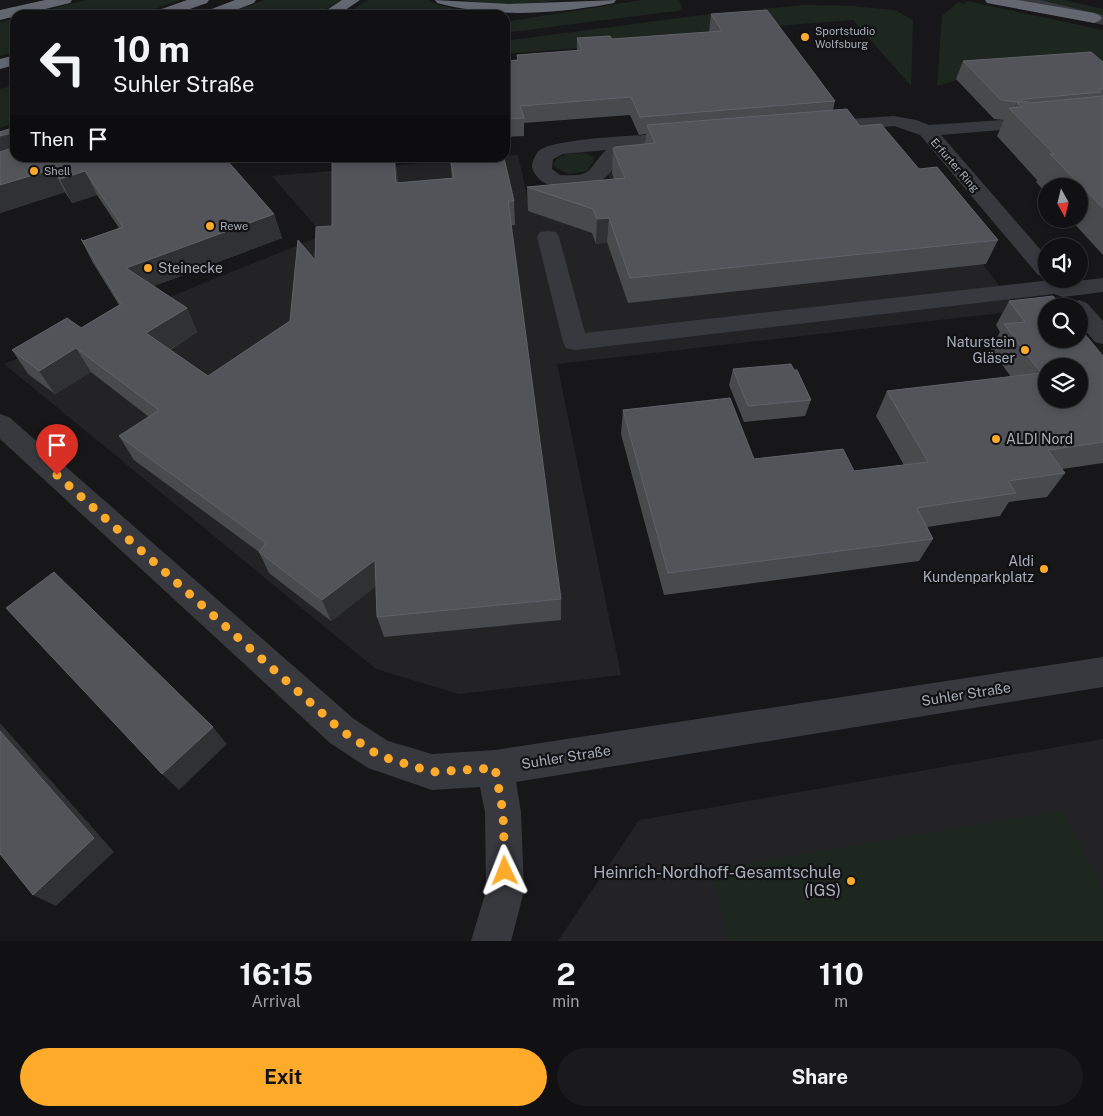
<!DOCTYPE html>
<html lang="en">
<head>
<meta charset="utf-8">
<style>
  body { margin:0; font-family:"Public Sans",sans-serif; background:#1a1a1c; color:#f1f3f6; height:100vh; display:flex; flex-direction:column; font-size:19px; white-space:nowrap }
  * { box-sizing:border-box; margin:0 }
  p { font-size:16px; color:#9c9da0 }
  .icon { flex:none; width:28px; height:28px; fill:none; stroke:currentColor; stroke-width:2; stroke-linecap:round; stroke-linejoin:round }
  .map { position:relative; height:941px; overflow:hidden }
  .details { display:flex; flex-direction:column; background:#111113; flex:1 }
  .details>* { flex:none }
  .guide { position:absolute; left:10px; top:10px; width:500px; height:152px; border-radius:15px; box-shadow:0 2px 8px #0003,0 0 0 1px #303133; background:#111113; color:#f1f3f6; overflow:hidden }
  .needle { width:32px; rotate:172deg }
  .tools { position:absolute; left:1038px; top:178px; display:grid; gap:10px }
  .tools a { display:grid; place-items:center; width:50px; height:50px; border-radius:50%; background:#111113; box-shadow:0 2px 8px #0003,0 0 0 1px #303133; font-size:25px }
  .pin { position:absolute; display:grid; place-items:center; width:42px; height:42px; color:#fff; margin:-51px -21px; border-radius:50% 50% 50% 0; rotate:-45deg; box-shadow:0 0 5px #0007 }
  .pin .icon { rotate:45deg }
  .me { position:absolute; width:55px; margin:-28px; rotate:358deg; stroke-linejoin:round; filter:drop-shadow(0 0 4px #0008) }
  .turn { display:flex; align-items:center; gap:18px; height:105px; padding:0 20px; font-size:22px }
  .turn .icon { width:65px; height:65px; stroke-width:2.5 }
  .turn b { display:block; font-size:35px; line-height:42px }
  .then { display:flex; align-items:center; height:48px; padding:0 20px; background:#0003; gap:10px; font-size:19px }
  .eta { display:flex; justify-content:space-evenly; align-items:center; height:85px; text-align:center }
  .eta b { font-size:30px; font-weight:700; line-height:35px }
  .action { display:flex; gap:10px; margin-top:auto; padding:10px 20px }
  .action a { flex:1; height:58px; border-radius:30px; background:#feaa2a; color:#111; font-size:20px; font-weight:700; line-height:58px; text-align:center }
  .action a+a { background:#1a1a1c; color:#f1f3f6 }
  .map>svg:first-child { display:block }
  .built { fill:#232326 }
  .green { fill:#1e271f }
  .lines { fill:none; stroke-linecap:round; stroke-linejoin:round }
  .minor { fill:#37393e; fill-rule:evenodd }
  .highway { fill:#636770; fill-rule:evenodd }
  .wall { fill:#484a4e }
  .shaded-wall { fill:#303134 }
  .building { fill:#53545a; stroke:#606269; fill-rule:evenodd }
  .route { stroke:#feaa2a; stroke-width:9; stroke-dasharray:0 16.2 }
  .poi-dot { fill:#feaa2a; stroke:#121214; stroke-width:2 }
  .labels { text-anchor:middle; stroke-width:4.5; stroke-linejoin:round; paint-order:stroke }
  .far-poi-label { font-size:11px; fill:#a8aeba; stroke:#121214; text-anchor:start }
  .far-street-label { font-size:11px; fill:#a8aeba; stroke:#121214 }
  .poi-label { font-size:14px; fill:#a8aeba; stroke:#121214; text-anchor:start }
  .street-label { font-size:14px; fill:#a8aeba; stroke:#121214 }
  .near-poi-label { font-size:16px; fill:#a8aeba; stroke:#121214; text-anchor:end }
</style>
</head>
<body>
<div class="map">
<svg width="1103" height="941" viewBox="0 0 1103 941">
  <rect width="100%" height="100%" fill="#171719"/>
  <path class="built" d="M890,144L1019,311L557,364L621,675L459,694L376,669L4,364L323,235L272,176L518,155L529,204L613,191L607,169Z
    M1103,739V941H558L639,820Z"/>
  <path class="green" d="M86,0H181L135,15H27Z
    M264,0H342L314,15H225Z
    M368,0H427L436,4L468,12L498,15H344Z
    M463,0H560C528,5 495,7 463,0Z
    M642,0H679L683,10L505,33V22Z
    M1037,0H1064L1103,9V16Z
    M967,1L1103,30V86L967,77L937,86L942,16L958,2L964,4Z
    M805,5L852,6L895,10L913,20L911,86L853,20L710,31L713,37L505,54V41L710,14Z
    M15,18V52L0,56V22Z
    M15,85V123L0,128V89Z
    M584,153L594,157V160L587,171L569,174L556,168L554,163C560,152 573,154 584,153Z
    M1062,810L1103,889V941H729L711,870Z"/>
  <g class="lines">
    <path class="minor" d="M1014,0H1040L1103,15V25L1016,3Z
      M894,116L916,120L929,125L1002,120L1008,121L1011,125L1008,129L1002,130L941,135L1046,256V277L1038,275L920,135L894,126L821,133L815,131L812,127L815,123L821,121Z
      M681,133L688,135L690,139L688,143L629,148C625,153 620,157 616,162C613,166 612,171 608,175C593,190 561,193 543,182C538,179 533,172 532,167C532,161 536,153 540,150C559,137 653,135 681,133ZM606,150C586,170 595,177 560,175L552,169L553,159L563,154Z
      M548,231L556,232L559,237L585,333L1059,279L1068,282L1103,278V292L1063,297L1054,294L575,350L566,348L563,342L537,237L540,232Z
      M1079,300L1087,303L1103,321V344L1095,342L1079,323V306H1069L1071,303Z
      M0,414L9,417L354,719L388,741L432,754L495,750L1103,657V687L516,782L521,812L524,891L511,941H471L486,891L485,812L480,787L432,790L368,768L330,743L0,439Z"/>
    <path class="highway" d="M45,0H72L70,3L0,20V10Z
      M187,0H209L207,3L173,15H150L153,12Z
      M235,0H256L254,3L223,15H201L204,12Z
      M342,0H360L338,15H319Z
      M435,0L509,4L616,0L614,3L609,4C552,14 494,18 437,3Z
      M985,0H1018L1094,13L1099,15L1102,18L1099,21L1094,23L992,4L987,3Z
      M15,55V65L0,69V59Z"/>
  </g>
  <path class="wall" d="M711,14L835,101L833,110L860,126L919,169L998,240L986,264L628,303L607,242L596,244L592,233L528,211L527,187L614,179L612,173L613,149L645,144L646,134L639,135L630,115L524,123V136L505,137V61L517,60V55L577,51V38L612,39L710,32L709,31Z
    M963,61L1103,62V255L1070,219H1079V186H1046V193L1036,182L1037,180L997,136L1004,120L994,119L956,79Z
    M15,127V158H225L274,214L282,238L154,286L187,308L197,332L170,350L208,376L290,321L298,240L315,260L316,227L332,226V158H395L398,183L452,178L450,158H504L514,201L515,225H511L561,599V620L384,637L377,617L376,586L331,621L269,573L259,552L134,460L119,436L149,417L91,372L55,394L28,374L12,350L67,318L81,328L119,305L93,263L81,239L83,241L119,228L97,195L72,203L65,192L0,213V132Z
    M1009,301L1103,356V463L1062,469L1065,473L1047,497L1009,502L1000,516L927,527L933,539L919,561L664,595L621,434L623,410L754,459L854,471L904,465L876,416L887,391L1011,377L991,349L1000,332L996,325Z
    M733,369L794,370L811,400L805,416L744,422L729,385Z"/>
  <path class="shaded-wall" d="M1025,99L1021,107L1017,103L1013,113V112L1017,102Z
    M12,133L15,139V158L0,164V136Z
    M394,158H395L400,207L396,183Z
    M53,169L65,192L0,213V185Z
    M85,171L97,195L72,203L60,179Z
    M274,214L282,238L138,292L126,268Z
    M609,218L607,242L596,244L597,219Z
    M187,308L197,332L158,357L146,333Z
    M76,348L91,372L55,394L39,371Z
    M375,560L381,582L331,621L322,600Z
    M0,723L114,852L56,906L33,895L0,731Z
    M213,727L227,744L179,790L162,774Z"/>
  <path class="building" d="M767,10L835,101L640,117L631,97L520,106L524,118L505,119V61L518,60L517,55L582,50L577,38L610,36L612,39L722,31L711,14Z
    M1091,52L1103,62V89H1098L1101,92L1025,99L1017,102L1001,100L963,61Z
    M1103,96V208L1050,154H1054L1009,108L1022,107L1017,103L1023,101L1030,103Z
    M847,109L860,126L881,124L919,169L937,167L998,240L630,278L609,218L597,219L593,209L527,187L625,178L613,149L615,147L655,143L647,125Z
    M15,127V133H12L0,136V132Z
    M15,147V158H225L274,214L126,268L187,308L146,333L208,376L290,321L298,240L315,260L316,227L332,226V158H394L396,183L454,178L450,158H504L514,201H508L561,599L377,617L375,560L322,600L259,552L266,543L119,436L159,410L76,348L39,371L12,350L67,318L81,328L121,304L81,239L83,241L123,227L85,171L60,179L53,169L0,185V152Z
    M1053,296L1062,306H1046V339H1079V327L1103,356V442L1048,450L1065,473L1008,481L1016,493L917,508L933,539L668,573L623,410L730,398L754,459L843,449L854,471L928,462L887,391L1041,373L1004,324L1025,322L1009,301ZM1046,366H1079V399H1046Z
    M791,364L794,370H797L811,400L748,406L733,369Z
    M54,572L213,727L162,774L6,608Z
    M0,731L94,838L33,895L0,854Z"/>
  <g class="lines">
    <path class="route" d="M57,475L342,731L380,756L432,772L495,768L503,812L505,871"/>
  </g>
  <g class="poi-dot">
    <circle cx="805" cy="37" r="5"/>
    <circle cx="34" cy="171" r="5"/>
    <circle cx="210" cy="226" r="5"/>
    <circle cx="148" cy="268" r="5"/>
    <circle cx="1025" cy="350" r="5"/>
    <circle cx="996" cy="439" r="5"/>
    <circle cx="1044" cy="569" r="5"/>
    <circle cx="851" cy="881" r="5"/>
  </g>
  <g class="labels">
    <g class="far-poi-label">
      <text x="815" y="35">Sportstudio<tspan x="815" dy="13">Wolfsburg</tspan></text>
      <text x="44" y="175">Shell</text>
      <text x="220" y="230">Rewe</text>
    </g>
    <g class="far-street-label">
      <text transform="translate(955 165) rotate(49)" y="4">Erfurter Ring</text>
    </g>
    <g class="poi-label">
      <text x="158" y="273">Steinecke</text>
      <text x="1015" y="347" text-anchor="end">Naturstein<tspan x="1015" dy="16">Gläser</tspan></text>
      <text x="1006" y="444">ALDI Nord</text>
      <text x="1034" y="566" text-anchor="end">Aldi<tspan x="1034" dy="16">Kundenparkplatz</tspan></text>
    </g>
    <g class="street-label">
      <text transform="translate(966 694) rotate(-9)" y="5">Suhler Straße</text>
      <text transform="translate(566 757) rotate(-9)" y="5">Suhler Straße</text>
    </g>
    <g class="near-poi-label">
      <text x="841" y="878">Heinrich-Nordhoff-Gesamtschule<tspan x="841" dy="18">(IGS)</tspan></text>
    </g>
  </g>
</svg>
<div class="tools">
<a><svg class="needle" viewBox="-14 -14 28 28"><path d="M0-13l5 13h-10z" fill="#e53935"/><path d="M0 13l5-13h-10z" fill="#9c9da0"/></svg></a>
<a><svg class="icon" aria-label="sound" viewBox="0 0 24 24"><path d="M4 9h4l5-4v14l-5-4H4zM17 9q2 3 0 6"/></svg></a>
<a><svg class="icon" aria-label="search" viewBox="0 0 24 24"><circle cx="10" cy="10" r="6"/><path d="M15 15l6 6"/></svg></a>
<a><svg class="icon" aria-label="layers" viewBox="0 0 24 24"><path d="M12 4l9 5-9 5-9-5zM3 14l9 5 9-5"/></svg></a>
</div>
<div class="pin" style="left:57px;top:475px;background:#d93025"><svg class="icon" aria-label="arrive" viewBox="0 0 24 24"><path d="M6 21V4h12l-3 4 3 4H6"/></svg></div>
<svg class="me" style="left:505px;top:871px" viewBox="-20 -20 40 40"><path d="M0-17L14 15 0 8-14 15z" fill="#feaa2a" stroke="#fff" stroke-width="4"/></svg>
<div class="guide">
<div class="turn"><svg class="icon" aria-label="left" viewBox="0 0 24 24"><path d="M17 20v-9H6M10 6l-5 5 5 5"/></svg><div><b>10 m</b>Suhler Straße</div></div>
<div class="then">Then<svg class="icon" aria-label="arrive" viewBox="0 0 24 24"><path d="M6 21V4h12l-3 4 3 4H6"/></svg></div>
</div>
</div>
<section class="details">
<div class="eta">
<div><b>16:15</b><p>Arrival</p></div>
<div><b>2</b><p>min</p></div>
<div><b>110</b><p>m</p></div>
</div>
<div class="action"><a>Exit</a><a>Share</a></div>
</section>
</body>
</html>
